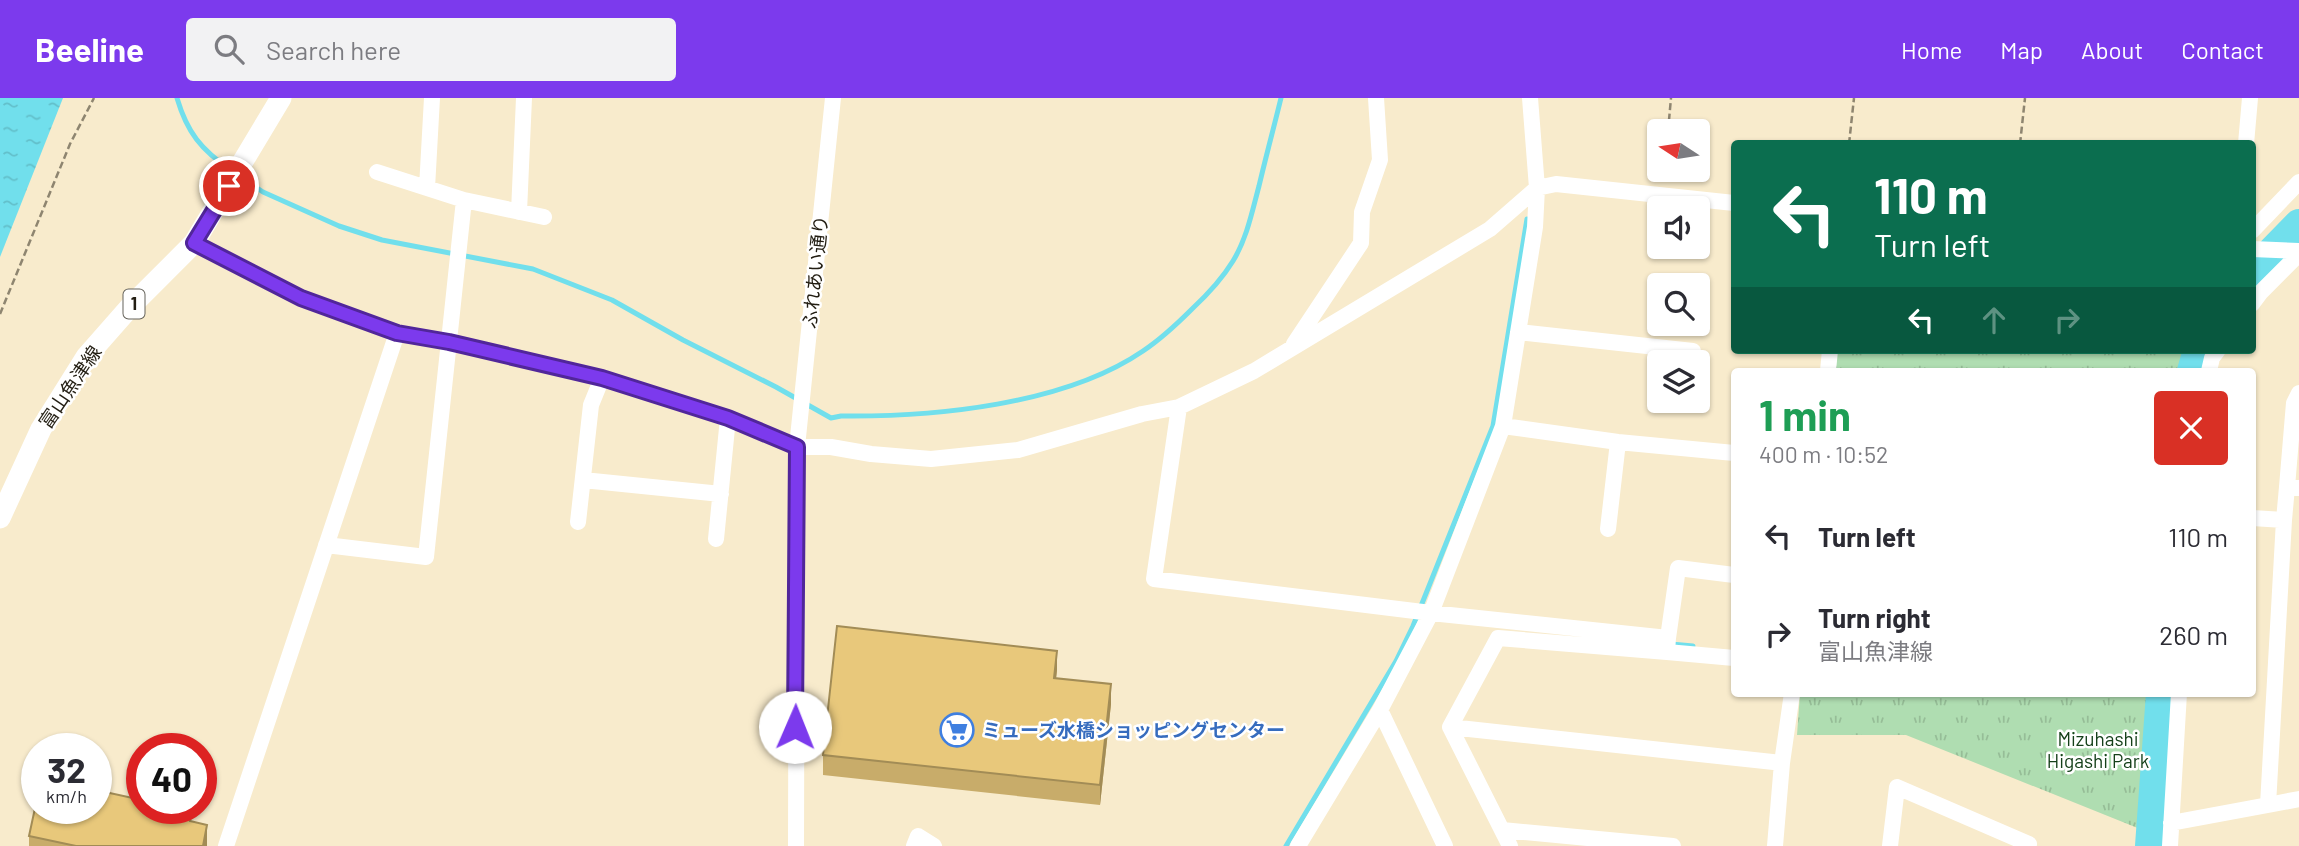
<!DOCTYPE html>
<html lang="en">
<head>
<meta charset="utf-8">
<style>
  body { margin:0; font-family:Barlow,"Noto Sans JP",sans-serif; background:#f2f2f3; color:#2b2b33; height:100vh; display:flex; flex-direction:column; font-size:26px; white-space:nowrap }
  * { box-sizing:border-box; margin:0 }
  p { font-size:23px; color:#7c7c81 }
  .icon { flex:none; width:38px; height:38px; fill:none; stroke:currentColor; stroke-width:2; stroke-linecap:round; stroke-linejoin:round }
  .map { position:relative; flex:1; overflow:hidden }
  .panel { position:absolute; left:1731px; top:270px; width:525px; height:329px; display:flex; flex-direction:column; background:#fff; border-radius:7px; box-shadow:0 2px 5px #0004 }
  .panel>* { flex:none }
  .hud { position:absolute; left:1731px; top:42px; width:525px; height:214px; border-radius:7px; box-shadow:0 2px 5px #0004; background:#0b6e4f; color:#fff; overflow:hidden }
  .needle { width:46px; rotate:282deg }
  .tools { position:absolute; left:1647px; top:21px; display:grid; gap:14px }
  .tools a { display:grid; place-items:center; width:63px; height:63px; border-radius:7px; background:#fff; box-shadow:0 2px 5px #0004; font-size:35px }
  .speed { position:absolute; left:21px; top:635px; display:flex; gap:14px; font-size:35px; font-weight:700; text-align:center }
  .speed>* { display:grid; place-content:center; width:91px; height:91px; border-radius:50%; background:#fff; box-shadow:0 2px 5px #0004; line-height:1 }
  .speed small { font-size:18px; font-weight:400 }
  .speed .limit { border:10px solid #d22; background:#fff; color:#111 }
  .pin { position:absolute; display:grid; place-items:center; width:60px; height:60px; color:#fff; margin:-30px; border:4px solid #fff; border-radius:50%; box-shadow:0 2px 7px #0007 }
  .me { position:absolute; width:77px; margin:-38px; rotate:1deg; stroke-linejoin:round; filter:drop-shadow(0 0 5px #0008) }
  .turn { display:flex; align-items:center; gap:24px; height:147px; padding:0 28px; font-size:32px }
  .turn .icon { width:91px; height:91px; stroke-width:2.5 }
  .turn b { display:block; font-size:49px; line-height:60px }
  .lanes { display:flex; align-items:center; height:66px; padding:0 28px; background:#0003; justify-content:center; gap:35px; direction:ltr }
  .lanes .off { opacity:.35 }
  .round { display:grid; place-items:center; flex:none; width:74px; height:74px; border-radius:7px; background:#f2f2f3 }
  .headline { display:flex; align-items:center; justify-content:space-between; height:119px; padding:0 28px }
  h1 { font-size:42px; font-weight:700; line-height:52px; color:#1e9e55 }
  ul { padding:0; list-style:none }
  li { display:flex; align-items:center; gap:21px; height:98px; padding:0 28px }
  li div { flex:1 }
  li b { display:block; font-size:26px }
  li em { font-style:normal }
  header { display:flex; align-items:center; gap:42px; box-sizing:border-box; height:98px; padding:0 35px; background:#7c3aed; color:#fff }
  header strong { font-size:33px }
  nav { display:flex; gap:38px; margin-inline-start:auto; font-size:24px }
  .search { width:490px; height:63px; background:#f2f2f3; display:flex; align-items:center; gap:18px; box-sizing:border-box; padding:0 24px; border-radius:7px; color:#7c7c81; font-size:26px }
  .map>svg:first-child { display:block }
  .grass { fill:url(#grass-tufts) }
  .water { fill:url(#water-ripples) }
  .lines { fill:none; stroke-linecap:round; stroke-linejoin:round }
  .stream { stroke:#71dfec; stroke-width:5 }
  .river { stroke:#71dfec; stroke-width:30 }
  .path { stroke:#8e8570; stroke-width:2.5; stroke-dasharray:7 3.5; stroke-linecap:butt }
  .minor { stroke:#fff; stroke-width:16 }
  .major { stroke:#fff; stroke-width:21 }
  .wall { fill:#c8ac6a }
  .shaded-wall { fill:#a28c56 }
  .building { fill:#e8c87b; stroke:#a28c56; stroke-width:2 }
  .route-casing { stroke:#51269a; stroke-width:18 }
  .route { stroke:#7c3aed; stroke-width:12 }
  .labels { text-anchor:middle; stroke-width:5; stroke-linejoin:round; paint-order:stroke }
  .shield { fill:#fff; stroke:#65625a; stroke-width:2 }
  .shield-label { font-size:18px; font-weight:bold; fill:#231e13 }
  .street-label { font-size:19px; fill:#231e13; stroke:#fff }
  .shop-label { font-size:19px; font-weight:bold; fill:#366cbe; stroke:#fff; text-anchor:start }
  .park-label { font-size:19px; fill:#15401a; stroke:#fff }
</style>
</head>
<body>
<header>
<strong>Beeline</strong>
<div class="search"><svg class="icon" aria-label="search" viewBox="0 0 24 24"><circle cx="10" cy="10" r="6"/><path d="M15 15l6 6"/></svg>Search here</div>
<nav><a>Home</a><a>Map</a><a>About</a><a>Contact</a></nav>
</header>
<div class="map">
<svg width="2299" height="748" viewBox="0 0 2299 748">
  <defs>
    <pattern id="grass-tufts" width="24" height="20" patternUnits="userSpaceOnUse" patternTransform="scale(1.75)"><rect width="24" height="20" fill="#afddb1"/><path d="M3 7l-1-3M5 7V3M7 7l1-3M15 17l-1-3M17 17v-4M19 17l1-3" fill="none" stroke="#96bd97"/></pattern>
    <pattern id="water-ripples" width="26" height="14" patternUnits="userSpaceOnUse" patternTransform="scale(1.75)"><rect width="26" height="14" fill="#71dfec"/><path d="M2 4q2-2 4 0t4 0M15 11q2-2 4 0t4 0" fill="none" stroke="#62bfca"/></pattern>
  </defs>
  <rect width="100%" height="100%" fill="#f8ebcc"/>
  <path class="grass" d="M1830,252H2198L2192,273H1828Z
    M1800,595H2162L2150,735L1906,637H1797Z"/>
  <path class="water" d="M0,0H63L0,159Z"/>
  <g class="lines">
    <path class="stream" d="M177,0C187,34 201,52 231,72
      M239,78L263,94L339,128L382,142L533,171L612,202L683,242L776,289L831,320L841,318C934,319 1064,307 1143,253C1161,241 1177,226 1192,211C1207,197 1222,181 1233,163C1247,140 1252,114 1259,88C1266,58 1274,29 1281,0
      M1671,546L1693,548
      M1286,748L1396,563L1413,528L1493,328L1527,121"/>
    <path class="river" d="M2252,174L2299,126
      M2192,273L2198,252
      M2150,748L2161,595"/>
    <path class="path" d="M1668,33L1671,0
      M1849,46L1854,0
      M2020,46L2025,0
      M1664,80L1665,72
      M0,216L70,46L94,0"/>
    <path class="minor" d="M2246,46L2250,0
      M377,74L464,102L544,119
      M427,90L432,0
      M519,114L524,0
      M2252,133L2299,84
      M194,145L301,200L397,235L449,244L602,280L728,320L797,349H831L871,356L931,361L1018,352L1142,316L1179,309L1254,273L1490,131L1537,90L1556,86L1734,105
      M2252,151L2299,153
      M2252,206L2261,194L2299,156
      M1518,234L1693,253
      M1294,246L1361,145L1362,114L1380,62L1376,0
      M1828,273L1830,252
      M2209,273L2212,260L2218,252
      M1179,309L1154,481L1431,515L1668,540L1667,554L1734,560
      M1503,328L1618,344L1734,355
      M583,382L721,396
      M2287,389L2294,305L2299,295
      M2252,420L2284,422L2287,389L2299,390
      M578,424L591,307L602,280
      M1608,431L1618,344
      M716,441L728,320
      M326,447L426,459L464,102
      M1668,540L1678,470L1734,477
      M1380,612L1445,748
      M1450,629L1782,665
      M1450,629L1498,540L1667,554
      M1450,629L1510,748
      M2268,707L2299,701
      M2171,725L2268,707L2284,422
      M1502,732L1673,748
      M226,748L397,235
      M796,748L797,349L833,0
      M914,748L918,738L934,748
      M1298,748L1380,612L1431,515L1503,328L1535,129L1537,90L1530,0
      M1775,748L1782,665L1792,595
      M1890,748L1897,689L2029,746
      M2170,748L2179,595"/>
    <path class="major" d="M0,420L41,331L86,259L130,209L194,145L281,0"/>
  </g>
  <path class="wall" d="M1057,572L1056,580L1111,606L1100,707L823,677V657Z
    M192,724L207,727V748H29V738Z"/>
  <path class="shaded-wall" d="M1057,553V572L1054,599V580Z
    M1111,586V606L1100,707V687Z
    M207,727V748H203Z"/>
  <path class="building" d="M837,528L1057,553L1054,580L1111,586L1100,687L823,657Z
    M96,692L142,702V710H178L192,714L190,723L207,727L203,748H76L29,738L37,701V710H96Z"/>
  <g class="lines">
    <defs>
      <path id="route" d="M229,88L194,145L301,200L397,235L449,244L602,280L728,320L797,349L795,629"/>
    </defs>
    <use href="#route" class="route-casing"/>
    <use href="#route" class="route"/>
  </g>
  <defs>
    <symbol id="supermarket-ring" viewBox="-11 -11 22 22"><circle r="9.5" fill="#fff" stroke="#3f7fe0" stroke-width="1.5"/><path d="M-6-5.5h2.5l.6 2H6L4.5 2H-2.5L-4.4-4H-6ZM-1.5 3.2a1.3 1.3 0 1 0 .1 0ZM3 3.2a1.3 1.3 0 1 0 .1 0Z" fill="#3f7fe0"/></symbol>
  </defs>
  <g fill-rule="evenodd">
    <use href="#supermarket-ring" x="938" y="613" width="38" height="38"/>
  </g>
  <g class="labels">
    <rect class="shield" x="123.5" y="191.5" width="21" height="29" rx="5"/>
    <g class="shield-label">
      <text x="134" y="212">1</text>
    </g>
    <g class="street-label">
      <text transform="translate(815 174) rotate(-84)" y="7">ふれあい通り</text>
      <text transform="translate(70 289) rotate(-56)" y="7">富山魚津線</text>
    </g>
    <g class="shop-label">
      <text x="982" y="639">ミューズ水橋ショッピングセンター</text>
    </g>
    <g class="park-label">
      <text x="2098" y="648">Mizuhashi<tspan x="2098" dy="22">Higashi Park</tspan></text>
    </g>
  </g>
</svg>
<div class="tools">
<a><svg class="needle" viewBox="-14 -14 28 28"><path d="M0-13l5 13h-10z" fill="#e53935"/><path d="M0 13l5-13h-10z" fill="#7c7c81"/></svg></a>
<a><svg class="icon" aria-label="sound" viewBox="0 0 24 24"><path d="M4 9h4l5-4v14l-5-4H4zM17 9q2 3 0 6"/></svg></a>
<a><svg class="icon" aria-label="search" viewBox="0 0 24 24"><circle cx="10" cy="10" r="6"/><path d="M15 15l6 6"/></svg></a>
<a><svg class="icon" aria-label="layers" viewBox="0 0 24 24"><path d="M12 4l9 5-9 5-9-5zM3 14l9 5 9-5"/></svg></a>
</div>
<div class="speed"><div>32<small>km/h</small></div><div class="limit">40</div></div>
<div class="pin" style="left:229px;top:88px;background:#d93025"><svg class="icon" aria-label="arrive" viewBox="0 0 24 24"><path d="M6 21V4h12l-3 4 3 4H6"/></svg></div>
<svg class="me" style="left:795px;top:629px" viewBox="-20 -20 40 40"><circle r="19" fill="#fff"/><path d="M0-13L10 11 0 6-10 11z" fill="#7c3aed"/></svg>
<div class="hud">
<div class="turn"><svg class="icon" aria-label="left" viewBox="0 0 24 24"><path d="M17 20v-9H6M10 6l-5 5 5 5"/></svg><div><b>110 m</b>Turn left</div></div>
<div class="lanes"><svg class="icon" aria-label="left" viewBox="0 0 24 24"><path d="M17 20v-9H6M10 6l-5 5 5 5"/></svg><svg class="icon off" aria-label="ahead" viewBox="0 0 24 24"><path d="M12 20V5M6 11l6-6 6 6"/></svg><svg class="icon off" aria-label="right" viewBox="0 0 24 24"><path d="M7 20v-9h11M14 6l5 5-5 5"/></svg></div>
</div>
<section class="panel">
<div class="headline"><div><h1>1 min</h1><p>400 m · 10:52</p></div><a class="round" style="background:#d93025;color:#fff"><svg class="icon" aria-label="close" viewBox="0 0 24 24"><path d="M6 6l12 12M18 6L6 18"/></svg></a></div>
<ul>
<li><svg class="icon" aria-label="left" viewBox="0 0 24 24"><path d="M17 20v-9H6M10 6l-5 5 5 5"/></svg><div><b>Turn left</b></div><em>110 m</em></li>
<li><svg class="icon" aria-label="right" viewBox="0 0 24 24"><path d="M7 20v-9h11M14 6l5 5-5 5"/></svg><div><b>Turn right</b><p>富山魚津線</p></div><em>260 m</em></li>
</ul>
</section>
</div>
</body>
</html>
